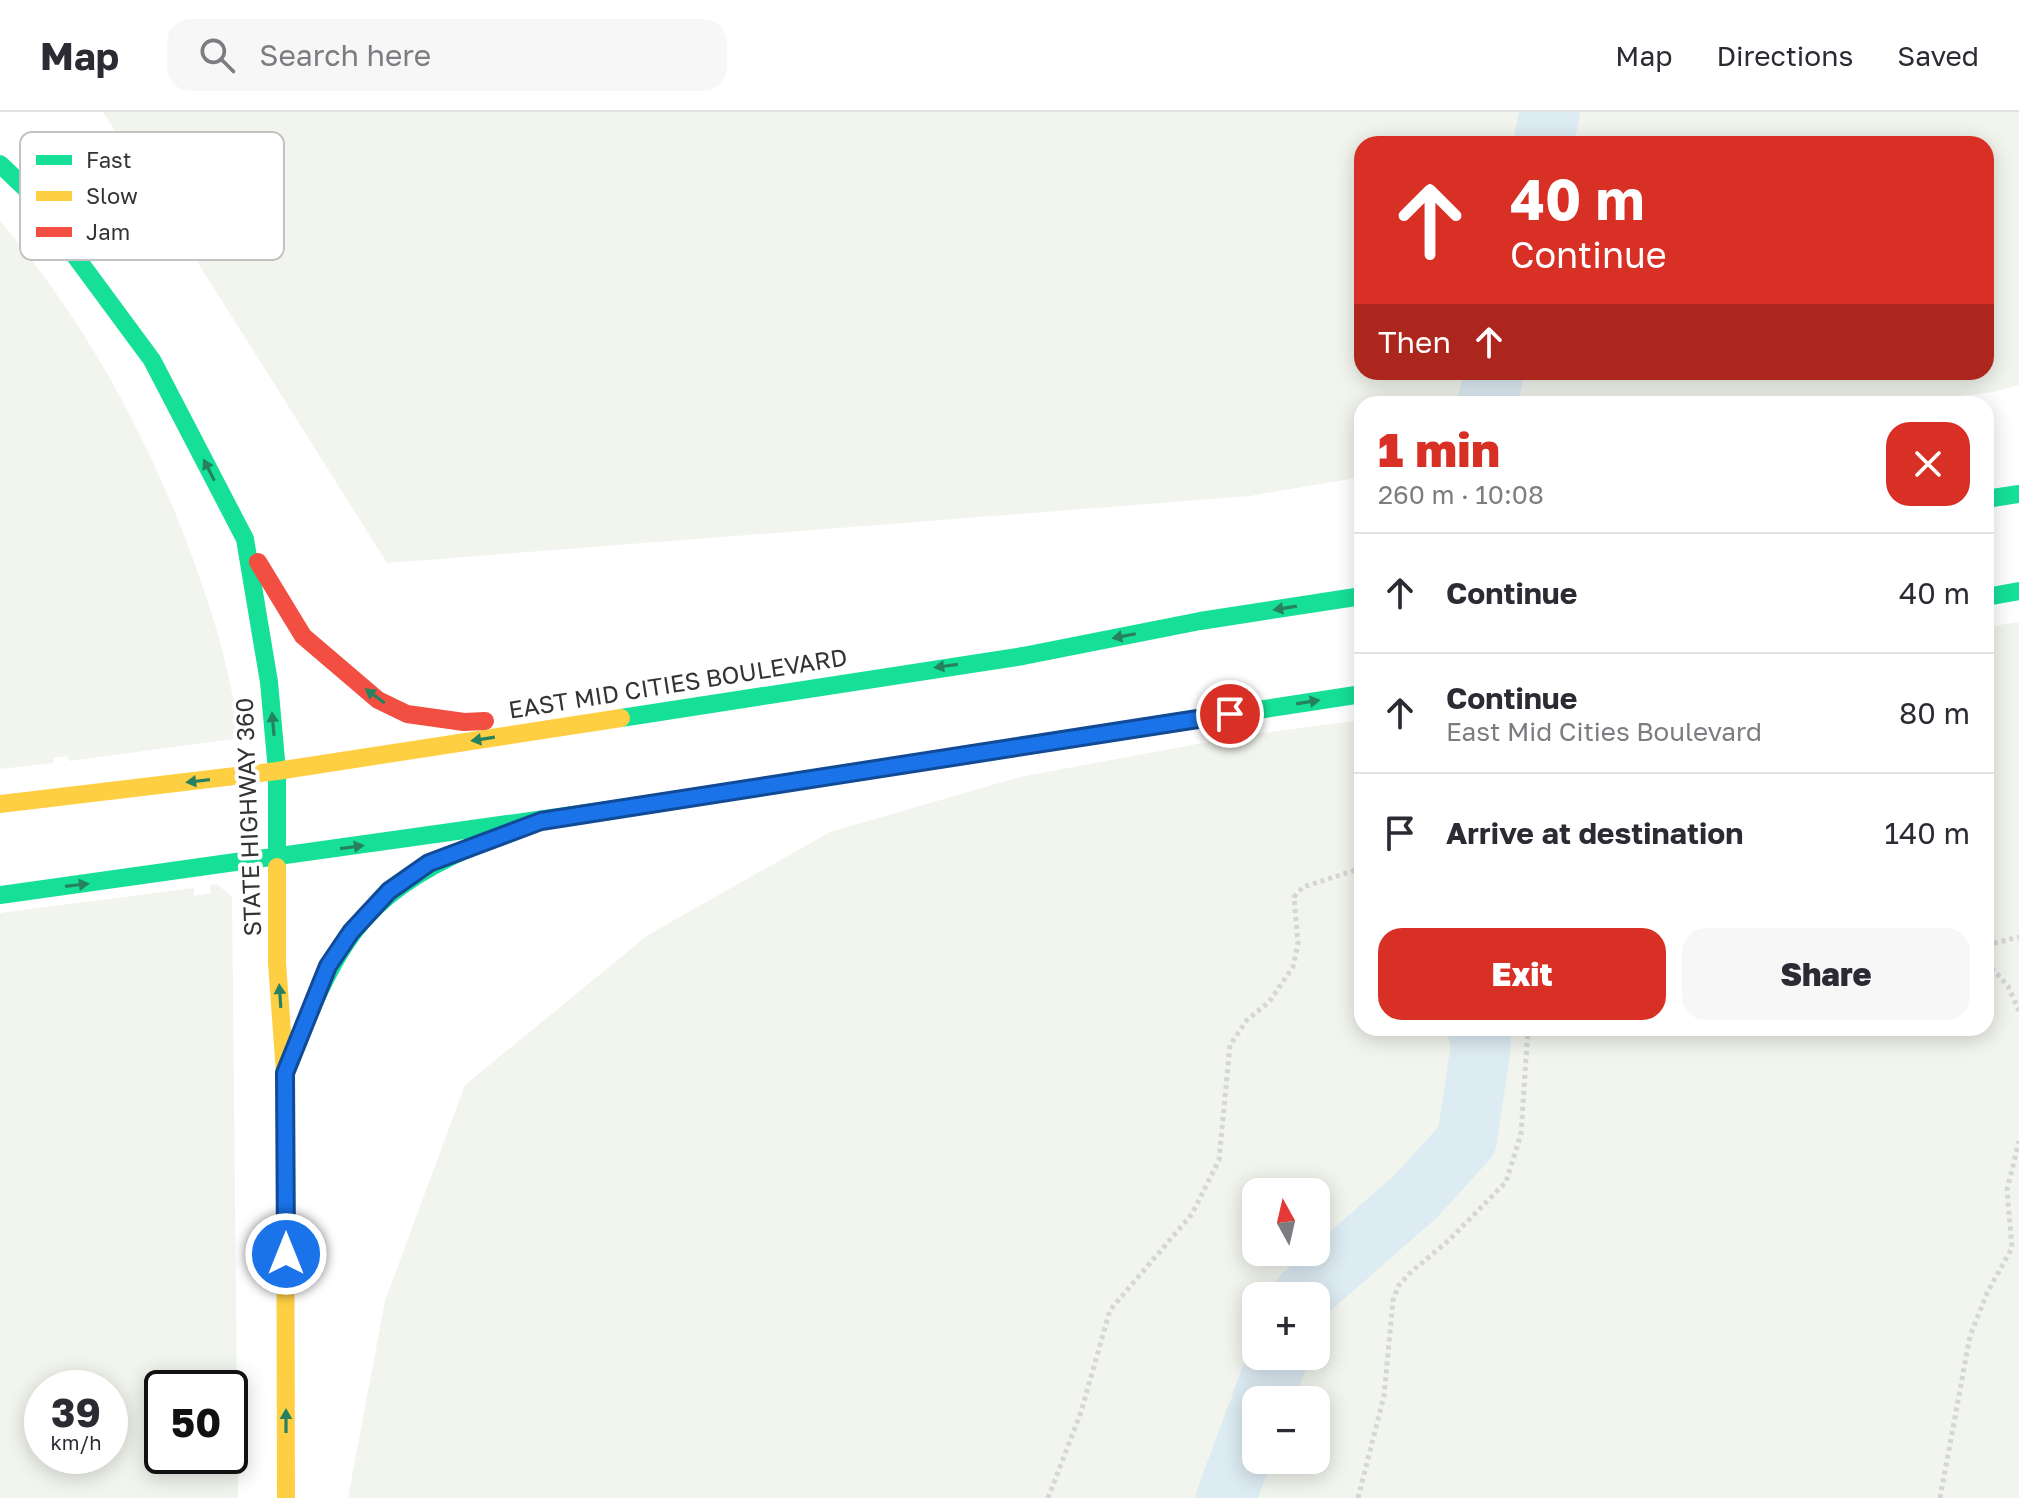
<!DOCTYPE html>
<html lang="en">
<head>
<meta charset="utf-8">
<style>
  body { margin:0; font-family:"Golos Text",sans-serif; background:#f7f7f7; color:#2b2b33; height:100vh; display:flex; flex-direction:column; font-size:30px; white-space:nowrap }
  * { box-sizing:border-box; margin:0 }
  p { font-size:26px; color:#7c7c81 }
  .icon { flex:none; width:44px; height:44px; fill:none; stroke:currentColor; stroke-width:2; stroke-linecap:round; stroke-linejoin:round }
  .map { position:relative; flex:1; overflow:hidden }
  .drawer { position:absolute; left:1354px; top:284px; width:640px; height:640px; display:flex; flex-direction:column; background:#fff; border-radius:24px; box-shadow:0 4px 20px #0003 }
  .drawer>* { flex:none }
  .banner { position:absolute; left:1354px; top:24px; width:640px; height:244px; border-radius:24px; box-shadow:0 4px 20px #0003; background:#d93025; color:#fff; overflow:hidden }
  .needle { width:52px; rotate:352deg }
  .controls { position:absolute; left:1242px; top:1066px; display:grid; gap:16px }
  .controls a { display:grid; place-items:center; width:88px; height:88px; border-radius:16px; background:#fff; box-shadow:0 4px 20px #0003; font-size:40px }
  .speed { position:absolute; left:24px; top:1258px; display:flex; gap:16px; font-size:40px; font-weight:700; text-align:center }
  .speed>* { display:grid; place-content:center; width:104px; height:104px; border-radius:50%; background:#fff; box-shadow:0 4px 20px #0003; line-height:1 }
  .speed small { font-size:20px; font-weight:400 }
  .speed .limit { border:4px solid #111; border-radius:12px; background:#fff; color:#111 }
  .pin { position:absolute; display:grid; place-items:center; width:68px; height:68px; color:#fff; margin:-34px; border:4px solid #fff; border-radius:50%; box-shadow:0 2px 8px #0007 }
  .me { position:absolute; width:88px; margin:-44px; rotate:0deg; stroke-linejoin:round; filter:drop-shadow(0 0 6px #0008) }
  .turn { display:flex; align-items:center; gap:28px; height:168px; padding:0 24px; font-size:36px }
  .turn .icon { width:104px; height:104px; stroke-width:2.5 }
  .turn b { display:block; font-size:56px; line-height:68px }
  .then { display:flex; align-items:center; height:76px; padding:0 24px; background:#0003; gap:16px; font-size:30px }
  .round { display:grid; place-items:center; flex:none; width:84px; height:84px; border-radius:24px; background:#f7f7f7 }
  .summary { display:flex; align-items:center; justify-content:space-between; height:136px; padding:0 24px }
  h1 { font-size:48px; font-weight:800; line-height:60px; color:#d93025 }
  .action { display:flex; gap:16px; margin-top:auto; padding:16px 24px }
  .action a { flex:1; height:92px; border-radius:24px; background:#d93025; color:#fff; font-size:32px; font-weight:800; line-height:92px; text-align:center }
  .action a+a { background:#f7f7f7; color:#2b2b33 }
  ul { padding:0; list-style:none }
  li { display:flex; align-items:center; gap:24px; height:120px; padding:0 24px; border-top:2px solid #e1e1e2 }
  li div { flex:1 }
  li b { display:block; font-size:30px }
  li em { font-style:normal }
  header { display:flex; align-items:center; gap:48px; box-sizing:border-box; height:112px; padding:0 40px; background:#fff; border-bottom:2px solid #e1e1e2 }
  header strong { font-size:38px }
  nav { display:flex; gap:44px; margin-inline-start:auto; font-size:28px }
  .search { width:560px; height:72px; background:#f7f7f7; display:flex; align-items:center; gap:20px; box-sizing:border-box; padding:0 28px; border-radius:24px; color:#7c7c81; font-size:30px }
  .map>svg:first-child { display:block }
  .green { fill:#f1f5ed; fill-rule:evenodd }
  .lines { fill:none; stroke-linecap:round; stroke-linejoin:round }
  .river { stroke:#ddebf3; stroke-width:60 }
  .path { stroke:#d6d6d6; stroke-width:5; stroke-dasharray:4 4; stroke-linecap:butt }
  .fast { stroke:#16e098; stroke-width:18 }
  .slow { stroke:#ffcf43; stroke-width:18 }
  .jam { stroke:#f24e42; stroke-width:18 }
  .oneway { fill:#268160 }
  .route-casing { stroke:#114b97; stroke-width:20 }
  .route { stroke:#1a73e8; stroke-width:14 }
  .labels { text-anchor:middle; stroke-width:8; stroke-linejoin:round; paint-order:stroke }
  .street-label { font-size:24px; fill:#333; stroke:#fff }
  .key { fill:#fff; stroke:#c2c2c2; stroke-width:2 }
  .key-label { font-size:22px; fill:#333 }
</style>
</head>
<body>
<header>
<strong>Map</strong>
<div class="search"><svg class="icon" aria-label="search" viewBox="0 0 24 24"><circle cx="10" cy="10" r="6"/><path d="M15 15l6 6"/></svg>Search here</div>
<nav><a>Map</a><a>Directions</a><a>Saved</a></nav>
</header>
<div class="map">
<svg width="2019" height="1386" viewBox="0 0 2019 1386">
  <rect width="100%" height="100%" fill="#fff"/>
  <path class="green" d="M103,0H2019V273L1992,280L1897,292H1362V365L1250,384L387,451ZM1986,32V260H1362V32Z
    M0,109C99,225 169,364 214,509C225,543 231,580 240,615L233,627L70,649L67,644L53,646V651L0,657Z
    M2019,510V1386H348L385,1189L465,973L648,823L830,720L1020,665L1246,623L1362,608V916H1986V515ZM1256,1080H1316V1140H1256ZM1256,1184H1316V1244H1256ZM1256,1288H1316V1348H1256Z
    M217,772L232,785L238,1386H0V801L194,776V784L211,781L210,773ZM42,1276H110V1344H42ZM162,1276H230V1344H162Z"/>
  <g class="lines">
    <path class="river" d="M1543,32L1550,0
      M1487,292L1494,260
      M1302,1184L1416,1084L1467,1028L1481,933L1477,916
      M1262,1288L1279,1244
      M1226,1386L1256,1305"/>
    <path class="path" d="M1986,833L2019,825
      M1986,850L2008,874L2019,899
      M1048,1386L1081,1300L1110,1198L1192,1102L1219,1048L1230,933L1247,908L1269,890L1293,855L1298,831L1294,785L1303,775L1362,756
      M1358,1386L1384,1284L1393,1188L1399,1173L1410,1161L1449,1128L1506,1070L1521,1022L1528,916
      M1940,1386L1970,1224L1987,1181L2012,1136L2007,1078L2019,1029"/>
    <path class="fast" d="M0,52L25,76L152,248L245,427L269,570L277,659V755
      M1986,387L2019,382
      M1986,485L2019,479
      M621,606L1023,544L1200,509L1362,484
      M1147,615L1362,582
      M0,783L658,691
      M289,952C335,837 355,786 474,734"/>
    <path class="slow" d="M658,691L1147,615
      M0,692L277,659L621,606
      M277,755V851L285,961L286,1386"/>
    <path class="jam" d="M258,450L303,524L378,588L407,602L464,610L485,609"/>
  </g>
  <defs><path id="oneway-solid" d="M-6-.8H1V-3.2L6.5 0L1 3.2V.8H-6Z" transform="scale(2)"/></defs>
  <g class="oneway">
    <use href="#oneway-solid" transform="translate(209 358) rotate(-117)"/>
    <use href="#oneway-solid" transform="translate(1285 496) rotate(171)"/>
    <use href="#oneway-solid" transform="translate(1124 524) rotate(169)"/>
    <use href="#oneway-solid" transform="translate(946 554) rotate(172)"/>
    <use href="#oneway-solid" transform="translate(375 584) rotate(-144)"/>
    <use href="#oneway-solid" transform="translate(1308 590) rotate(-9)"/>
    <use href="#oneway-solid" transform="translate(273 612) rotate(-95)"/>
    <use href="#oneway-solid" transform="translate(483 627) rotate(171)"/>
    <use href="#oneway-solid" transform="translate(198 669) rotate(173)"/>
    <use href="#oneway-solid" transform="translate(352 735) rotate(-8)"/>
    <use href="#oneway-solid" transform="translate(77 773) rotate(-7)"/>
    <use href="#oneway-solid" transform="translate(280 884) rotate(-94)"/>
    <use href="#oneway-solid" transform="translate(286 1309) rotate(-90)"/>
  </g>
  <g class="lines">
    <defs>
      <path id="route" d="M286,1142L285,961L328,854L351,820L389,779L429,751L541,709L1230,602"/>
    </defs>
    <use href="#route" class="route-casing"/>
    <use href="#route" class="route"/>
  </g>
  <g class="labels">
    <g class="street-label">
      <text transform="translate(678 572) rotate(-9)" y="8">EAST MID CITIES BOULEVARD</text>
      <text transform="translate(249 705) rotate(-92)" y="8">STATE HIGHWAY 360</text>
    </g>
  </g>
  <rect x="20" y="20" width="264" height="128" rx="12" class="key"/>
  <rect x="36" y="43" width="36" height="10" fill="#16e098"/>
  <rect x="36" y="79" width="36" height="10" fill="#ffcf43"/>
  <rect x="36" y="115" width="36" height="10" fill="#f24e42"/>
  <g class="key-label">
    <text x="86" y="56">Fast</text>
    <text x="86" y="92">Slow</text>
    <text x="86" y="128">Jam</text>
  </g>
</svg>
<div class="controls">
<a><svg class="needle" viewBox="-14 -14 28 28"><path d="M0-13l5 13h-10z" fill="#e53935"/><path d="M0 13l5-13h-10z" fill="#7c7c81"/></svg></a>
<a>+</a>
<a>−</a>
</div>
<div class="speed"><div>39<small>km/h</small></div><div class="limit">50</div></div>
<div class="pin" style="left:1230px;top:602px;background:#d93025"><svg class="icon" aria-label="arrive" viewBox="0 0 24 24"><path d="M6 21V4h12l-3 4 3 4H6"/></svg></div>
<svg class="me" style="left:286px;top:1142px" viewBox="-20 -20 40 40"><circle r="17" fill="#1a73e8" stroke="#fff" stroke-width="3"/><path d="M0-11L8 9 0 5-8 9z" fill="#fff"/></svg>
<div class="banner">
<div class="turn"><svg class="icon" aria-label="ahead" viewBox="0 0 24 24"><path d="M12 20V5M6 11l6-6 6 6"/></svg><div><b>40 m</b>Continue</div></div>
<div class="then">Then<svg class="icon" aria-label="ahead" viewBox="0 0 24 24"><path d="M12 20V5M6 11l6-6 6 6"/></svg></div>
</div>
<section class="drawer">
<div class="summary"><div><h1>1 min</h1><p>260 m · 10:08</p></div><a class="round" style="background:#d93025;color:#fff"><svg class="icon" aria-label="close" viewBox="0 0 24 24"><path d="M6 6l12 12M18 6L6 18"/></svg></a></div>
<ul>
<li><svg class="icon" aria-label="ahead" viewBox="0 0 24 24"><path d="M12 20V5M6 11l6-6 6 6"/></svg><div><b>Continue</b></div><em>40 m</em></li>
<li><svg class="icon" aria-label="ahead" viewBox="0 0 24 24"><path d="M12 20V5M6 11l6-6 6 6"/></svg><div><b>Continue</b><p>East Mid Cities Boulevard</p></div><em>80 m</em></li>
<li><svg class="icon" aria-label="arrive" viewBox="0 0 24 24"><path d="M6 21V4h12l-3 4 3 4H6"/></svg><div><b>Arrive at destination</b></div><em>140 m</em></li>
</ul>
<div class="action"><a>Exit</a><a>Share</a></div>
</section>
</div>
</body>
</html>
